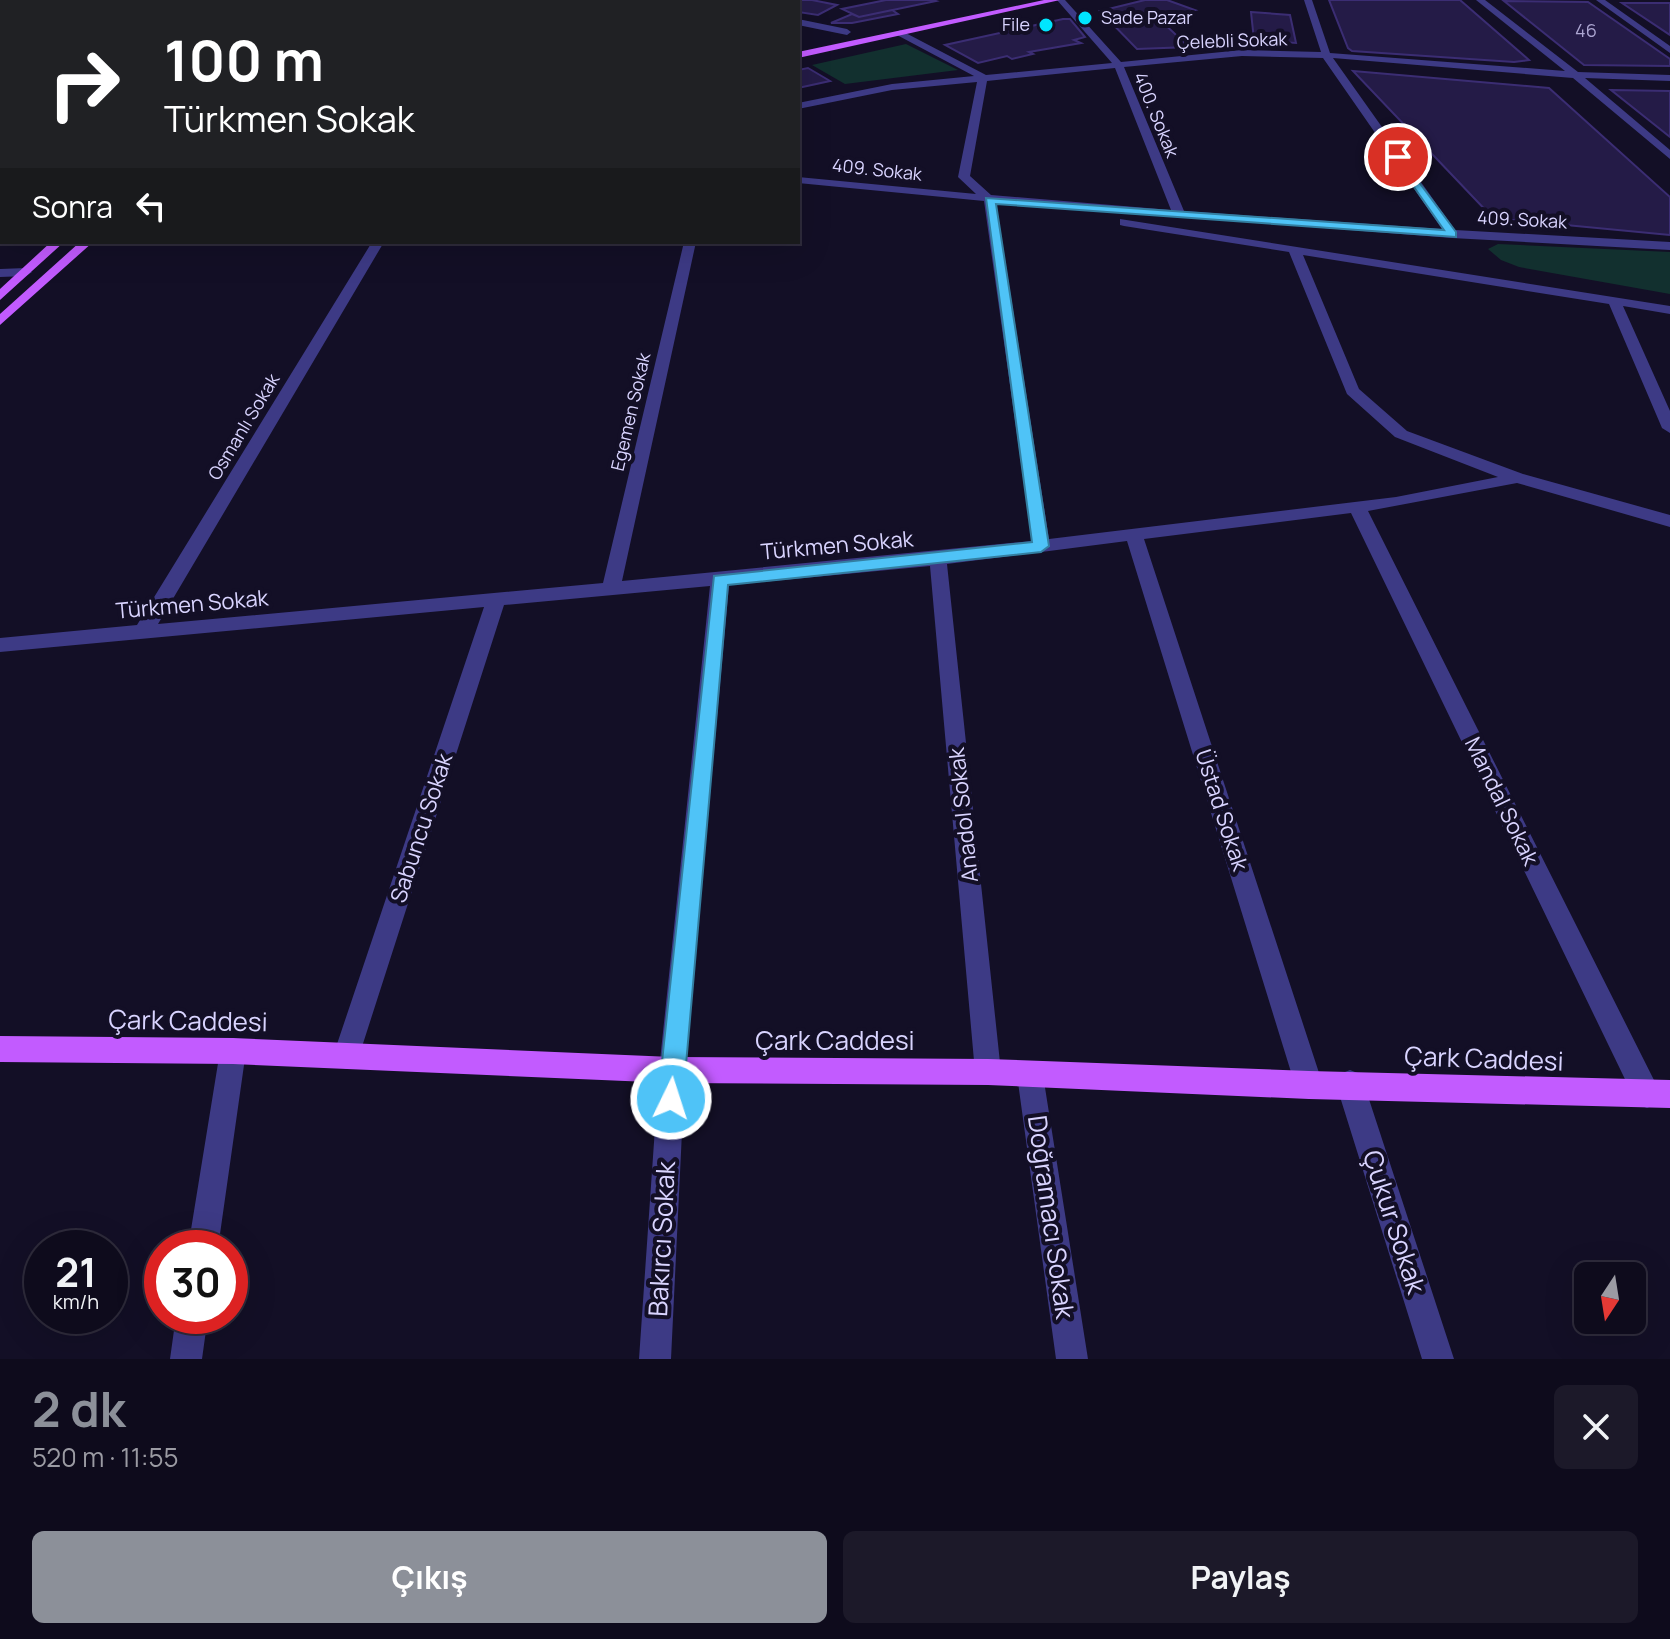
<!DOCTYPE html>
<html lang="tr">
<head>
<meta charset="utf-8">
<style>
  body { margin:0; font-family:Manrope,sans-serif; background:#1c1929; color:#f1f3f6; height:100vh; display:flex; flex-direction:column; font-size:30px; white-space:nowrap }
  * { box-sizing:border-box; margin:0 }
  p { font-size:26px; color:#9b9ba3 }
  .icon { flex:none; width:44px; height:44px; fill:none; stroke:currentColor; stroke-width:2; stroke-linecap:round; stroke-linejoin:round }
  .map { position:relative; height:1359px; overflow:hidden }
  .panel { display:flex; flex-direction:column; background:#0e0b1c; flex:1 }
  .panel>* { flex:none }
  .guide { position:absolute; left:0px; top:0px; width:800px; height:244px; box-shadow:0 8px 32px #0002,0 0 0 2px #2e2b3b; background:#202124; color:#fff; overflow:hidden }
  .needle { width:52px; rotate:192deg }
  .controls { position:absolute; left:1574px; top:1262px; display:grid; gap:16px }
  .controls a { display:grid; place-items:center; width:72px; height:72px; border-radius:12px; background:#0e0b1c; box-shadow:0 8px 32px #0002,0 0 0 2px #2e2b3b; font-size:40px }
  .speed { position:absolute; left:24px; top:1230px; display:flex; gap:16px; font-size:40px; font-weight:700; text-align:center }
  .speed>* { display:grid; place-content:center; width:104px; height:104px; border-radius:50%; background:#0e0b1c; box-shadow:0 8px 32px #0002,0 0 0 2px #2e2b3b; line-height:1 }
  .speed small { font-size:20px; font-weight:400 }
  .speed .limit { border:12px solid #d22; background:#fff; color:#111 }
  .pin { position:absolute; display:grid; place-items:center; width:68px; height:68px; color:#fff; margin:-34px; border:4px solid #fff; border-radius:50%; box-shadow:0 2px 8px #0007 }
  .me { position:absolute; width:88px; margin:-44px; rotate:4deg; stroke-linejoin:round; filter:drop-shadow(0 0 6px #0008) }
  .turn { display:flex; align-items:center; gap:28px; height:168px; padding:0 32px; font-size:36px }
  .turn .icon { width:104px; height:104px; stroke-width:2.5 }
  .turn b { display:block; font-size:56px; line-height:68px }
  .then { display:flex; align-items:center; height:76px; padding:0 32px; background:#0003; gap:16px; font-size:30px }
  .round { display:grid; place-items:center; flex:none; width:84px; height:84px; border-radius:12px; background:#1c1929 }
  .headline { display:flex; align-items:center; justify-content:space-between; height:136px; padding:0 32px }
  h1 { font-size:48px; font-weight:700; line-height:60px; color:#8c9099 }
  .button { display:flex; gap:16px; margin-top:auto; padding:16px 32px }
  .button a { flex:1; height:92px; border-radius:12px; background:#8c9099; color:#fff; font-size:32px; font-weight:700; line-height:92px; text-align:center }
  .button a+a { background:#1c1929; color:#f1f3f6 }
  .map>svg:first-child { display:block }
  .green { fill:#12302f }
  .building { fill:#241b47; stroke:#3b2d73; stroke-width:2 }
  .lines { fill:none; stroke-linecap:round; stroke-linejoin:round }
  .minor { fill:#3d3a85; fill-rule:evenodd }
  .major { fill:#c25bff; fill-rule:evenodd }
  .route { fill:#4fc3f7; stroke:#337fa1; stroke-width:2 }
  .poi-dot { fill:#00e5ff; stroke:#130f26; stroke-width:3 }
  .labels { text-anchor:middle; stroke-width:8; stroke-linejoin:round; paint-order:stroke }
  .far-poi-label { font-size:18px; fill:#d9d4ff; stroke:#130f26; text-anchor:start }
  .number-label { font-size:18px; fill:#aca6d1 }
  .far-street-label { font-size:18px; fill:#d9d4ff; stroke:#130f26 }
  .street-label { font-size:22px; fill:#d9d4ff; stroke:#130f26 }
  .near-street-label { font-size:26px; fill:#d9d4ff; stroke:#130f26 }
</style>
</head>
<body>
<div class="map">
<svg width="1670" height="1359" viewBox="0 0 1670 1359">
  <rect width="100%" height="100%" fill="#130f26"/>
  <path class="green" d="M906,44L958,70L845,84L812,65Z
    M1498,244L1670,252V294L1519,267L1501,260L1488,249Z"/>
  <path class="building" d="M795,0H812L837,5L818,15L798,12V2H791Z
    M886,0H933L936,1L859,17L842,9Z
    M1145,0H1167L1195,10L1159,19L1189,47L1137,49L1100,11Z
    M1329,0H1460L1529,60L1514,62L1352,51L1348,48Z
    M1504,1L1588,2L1670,59V66L1584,65Z
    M1622,3H1670V35Z
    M892,10L898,14L852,23H831L852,14L859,17Z
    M1251,12L1290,15L1296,43L1254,40Z
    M1063,19H1070L1085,37L1074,40L1081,43L1029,52L1033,54L1012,59L1007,56L978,63L945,45Z
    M808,68L830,81L798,88V70Z
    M1353,71L1549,88L1670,197V235L1493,218Z
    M1611,90L1670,91V137Z"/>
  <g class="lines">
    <path class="minor" d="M685,0H701L703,2H687Z
      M1057,0H1065L1121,62L1242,50L1321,52L1304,0H1312L1330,53L1565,71L1476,0H1485L1578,72L1670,75V81L1585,78L1670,150V159L1573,78L1333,58L1455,230L1670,242V250L1452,238L996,202L1049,539L1396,497L1498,477L1395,437L1347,394L1289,252L1124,226L1120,225V219L1670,306V314L1623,306L1670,411V433L1662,428L1609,304L1303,255L1359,389L1407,431L1523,474L1670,515V527L1517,483L1368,511L1661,1094L1657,1104L1647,1108L1637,1104L1351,513L1144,539L1323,1085L1319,1095L1309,1099L1299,1095L1295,1085L1127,541L947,564L1001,1072L997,1081L988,1085L979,1081L975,1072L930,566L729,585L685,1070L671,1359H639L659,1070L710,586L504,605L359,1056L355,1065L346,1069L337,1065L333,1056L484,607L0,652V638L137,625L372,242H384L158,624L603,583L684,242H696L622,581L1032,541L984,201L798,183V177L976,194L958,177L977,82L892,90L798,109V103L892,84L974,76L897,35L900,30L986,75L1112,63ZM1242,56L1323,58L1442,229L1184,211L1124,67ZM1115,68L1171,210L991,195L970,176L987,81Z
      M1596,0H1605L1670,46V53Z
      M0,9H2V15H0Z
      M798,19L847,29L851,32L847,35L798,25Z
      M0,75H2V81H0Z
      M0,198H2V206H0Z
      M0,269L26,268L32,272L26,276L0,277Z
      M233,1038L242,1042L246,1051L218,1248H188L220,1051L224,1042Z
      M1030,1062L1040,1065L1043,1075L1088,1359H1056L1017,1075L1020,1065Z
      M1350,1070L1360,1074L1364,1084L1454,1359H1422L1336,1084L1340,1074Z
      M176,1316H208L202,1359H170Z"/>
    <path class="major" d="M1044,0H1060L798,58V52Z
      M0,146H2V153H0Z
      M51,242H64L0,300V289Z
      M80,242H93L0,325V314Z
      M0,1036L233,1038L672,1057L988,1059L1309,1071L1670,1080V1108L1309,1099L988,1085L672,1083L233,1064L0,1062Z"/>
  </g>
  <path class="route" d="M1398,154L1456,232V237L996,204L1049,546L1041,552L728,585L683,1099L679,1108L671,1112L662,1108L658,1099L714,576L1032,542L986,198L1444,230L1393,157Z"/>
  <g class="poi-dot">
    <circle cx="1085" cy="18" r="8"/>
    <circle cx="1046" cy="25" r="8"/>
  </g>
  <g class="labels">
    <g class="far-poi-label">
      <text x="1101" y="24">Sade Pazar</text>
      <text x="1030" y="31" text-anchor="end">File</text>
    </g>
    <g class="number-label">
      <text x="1586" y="37">46</text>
    </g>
    <g class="far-street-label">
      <text transform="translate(1232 41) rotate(-2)" y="6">Çelebli Sokak</text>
      <text transform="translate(1156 115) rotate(68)" y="6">400. Sokak</text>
      <text transform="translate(877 170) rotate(6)" y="6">409. Sokak</text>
      <text transform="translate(1522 220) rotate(3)" y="6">409. Sokak</text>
      <text transform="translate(631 412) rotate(-77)" y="6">Egemen Sokak</text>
      <text transform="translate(244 427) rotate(-59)" y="6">Osmanlı Sokak</text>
    </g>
    <g class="street-label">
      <text transform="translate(837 545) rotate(-5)" y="8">Türkmen Sokak</text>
      <text transform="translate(192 604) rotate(-5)" y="8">Türkmen Sokak</text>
      <text transform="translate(1502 801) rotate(64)" y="8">Mandal Sokak</text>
      <text transform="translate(1222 810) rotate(72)" y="8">Üstad Sokak</text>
      <text transform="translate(963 815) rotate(-96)" y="8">Anadol Sokak</text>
      <text transform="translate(421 828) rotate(-72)" y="8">Sabuncu Sokak</text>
    </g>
    <g class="near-street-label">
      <text transform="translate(188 1021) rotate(1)" y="9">Çark Caddesi</text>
      <text x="835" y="1050">Çark Caddesi</text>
      <text transform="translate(1484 1059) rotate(2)" y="9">Çark Caddesi</text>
      <text transform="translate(1051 1217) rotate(82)" y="9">Doğramacı Sokak</text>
      <text transform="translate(1394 1222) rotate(72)" y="9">Çukur Sokak</text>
      <text transform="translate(662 1239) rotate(-87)" y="9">Bakırcı Sokak</text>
    </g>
  </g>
</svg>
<div class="controls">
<a><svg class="needle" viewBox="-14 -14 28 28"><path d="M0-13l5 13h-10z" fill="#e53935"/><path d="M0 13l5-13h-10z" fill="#9b9ba3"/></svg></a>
</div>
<div class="speed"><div>21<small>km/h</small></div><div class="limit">30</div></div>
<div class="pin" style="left:1398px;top:157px;background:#d93025"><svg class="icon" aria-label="arrive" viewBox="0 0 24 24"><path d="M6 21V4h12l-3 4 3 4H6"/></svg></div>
<svg class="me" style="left:671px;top:1099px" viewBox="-20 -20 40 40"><circle r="17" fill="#4fc3f7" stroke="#fff" stroke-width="3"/><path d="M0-11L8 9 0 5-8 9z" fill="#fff"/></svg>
<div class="guide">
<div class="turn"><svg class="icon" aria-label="right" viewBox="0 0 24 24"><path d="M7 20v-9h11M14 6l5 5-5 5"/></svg><div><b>100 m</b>Türkmen Sokak</div></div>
<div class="then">Sonra<svg class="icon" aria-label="left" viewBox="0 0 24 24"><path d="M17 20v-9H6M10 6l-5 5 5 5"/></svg></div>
</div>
</div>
<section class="panel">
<div class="headline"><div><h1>2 dk</h1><p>520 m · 11:55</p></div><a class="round"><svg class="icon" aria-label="close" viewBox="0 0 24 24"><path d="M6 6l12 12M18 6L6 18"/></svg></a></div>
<div class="button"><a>Çıkış</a><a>Paylaş</a></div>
</section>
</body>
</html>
